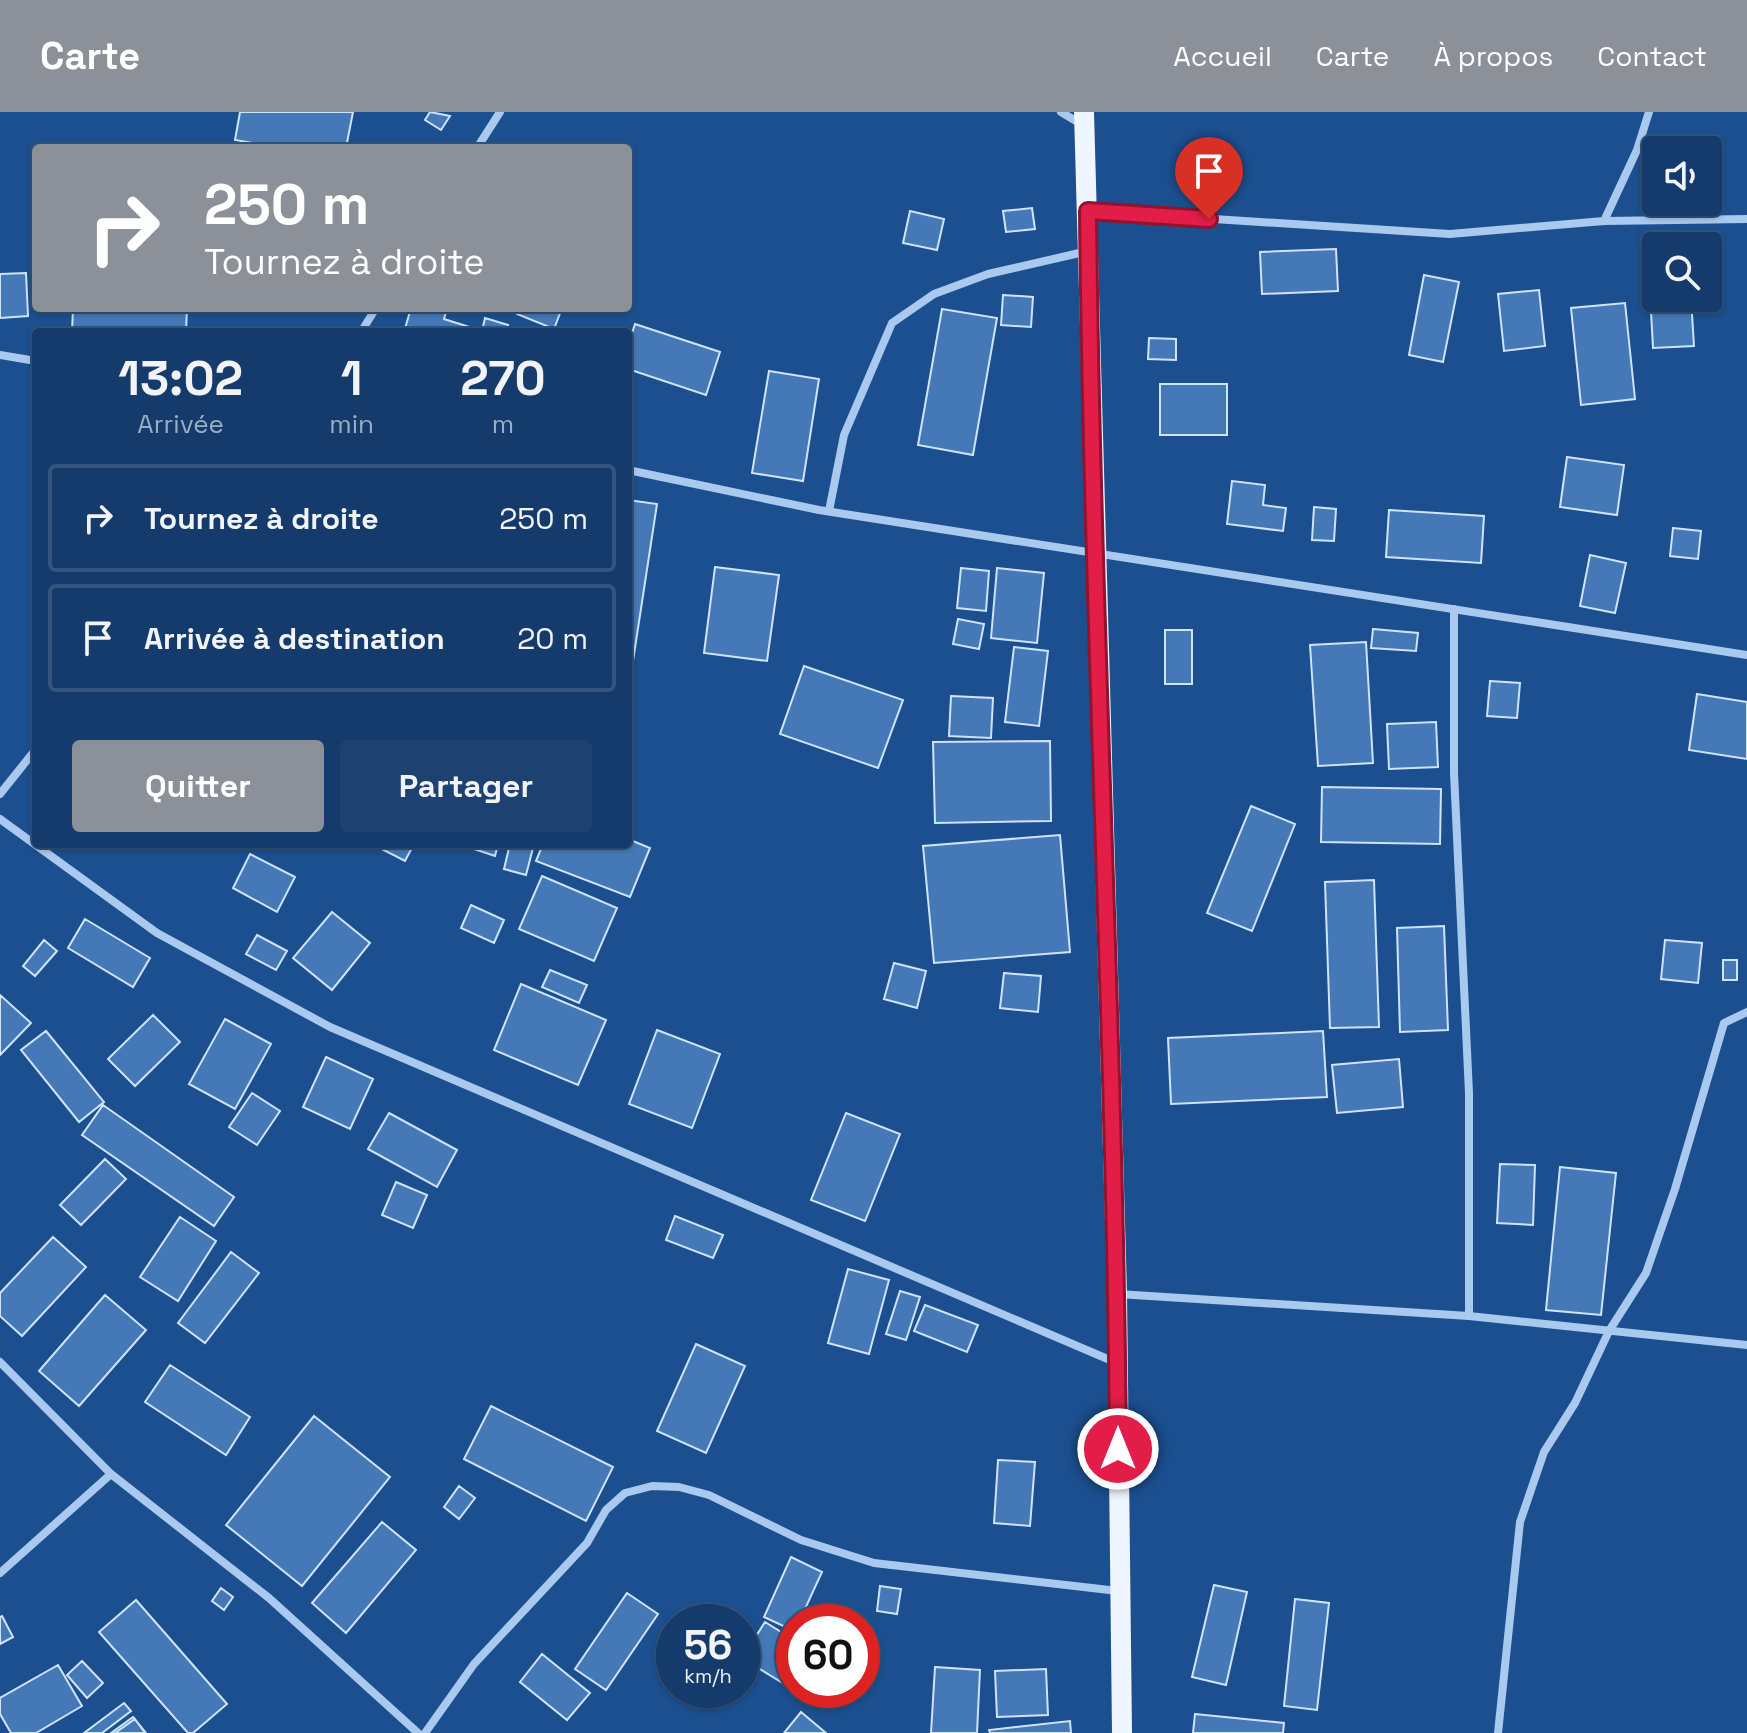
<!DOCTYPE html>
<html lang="fr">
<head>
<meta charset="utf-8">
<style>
  body { margin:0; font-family:"Space Grotesk",sans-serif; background:#1d4271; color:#f1f3f6; height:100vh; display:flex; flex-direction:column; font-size:30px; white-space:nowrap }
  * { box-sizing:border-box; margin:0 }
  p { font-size:26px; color:#9dadc1 }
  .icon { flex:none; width:44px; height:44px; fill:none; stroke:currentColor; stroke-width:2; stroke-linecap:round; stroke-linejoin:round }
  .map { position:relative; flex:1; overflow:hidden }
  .sheet { position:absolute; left:32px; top:216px; width:600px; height:520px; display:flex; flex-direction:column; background:#143b6b; border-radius:8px; box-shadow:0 2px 6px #0004,0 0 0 2px #33557e }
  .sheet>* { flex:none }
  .guide { position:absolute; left:32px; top:32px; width:600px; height:168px; border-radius:8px; box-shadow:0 2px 6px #0004,0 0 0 2px #33557e; background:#8c9099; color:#fff; overflow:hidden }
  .fabs { position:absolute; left:1642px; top:24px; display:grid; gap:16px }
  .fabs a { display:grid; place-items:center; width:80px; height:80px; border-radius:8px; background:#143b6b; box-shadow:0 2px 6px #0004,0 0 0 2px #33557e; font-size:40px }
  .speed { position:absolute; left:656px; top:1492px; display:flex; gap:16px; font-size:40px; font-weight:700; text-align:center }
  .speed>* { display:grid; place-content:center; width:104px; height:104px; border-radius:50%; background:#143b6b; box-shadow:0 2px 6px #0004,0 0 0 2px #33557e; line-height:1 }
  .speed small { font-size:20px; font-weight:400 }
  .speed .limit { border:12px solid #d22; background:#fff; color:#111 }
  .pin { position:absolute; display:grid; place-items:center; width:68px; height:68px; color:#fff; margin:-82px -34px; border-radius:50% 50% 50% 0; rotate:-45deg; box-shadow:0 0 8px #0007 }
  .pin .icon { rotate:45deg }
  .me { position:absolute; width:88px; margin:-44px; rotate:0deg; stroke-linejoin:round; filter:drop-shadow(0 0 6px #0008) }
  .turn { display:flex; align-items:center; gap:28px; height:168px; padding:0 40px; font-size:36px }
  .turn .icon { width:104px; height:104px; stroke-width:2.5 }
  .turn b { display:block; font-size:56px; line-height:68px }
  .eta { display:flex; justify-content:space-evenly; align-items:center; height:136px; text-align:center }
  .eta b { font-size:48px; font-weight:600; line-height:56px }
  .action { display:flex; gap:16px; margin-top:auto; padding:16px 40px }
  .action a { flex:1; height:92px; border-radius:8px; background:#8c9099; color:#fff; font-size:32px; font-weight:600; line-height:92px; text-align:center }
  .action a+a { background:#1d4271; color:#f1f3f6 }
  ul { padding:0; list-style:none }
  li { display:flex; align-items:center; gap:24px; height:108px; margin:0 16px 12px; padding:0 24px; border:4px solid #33557e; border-radius:8px }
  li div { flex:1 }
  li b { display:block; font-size:30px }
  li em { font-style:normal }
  header { display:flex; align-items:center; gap:48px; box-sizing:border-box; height:112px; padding:0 40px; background:#8c9099; color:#fff }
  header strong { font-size:38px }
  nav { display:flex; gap:44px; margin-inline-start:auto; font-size:28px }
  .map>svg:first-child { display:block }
  .building { fill:#4478b7; stroke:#cfe3fa; stroke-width:2 }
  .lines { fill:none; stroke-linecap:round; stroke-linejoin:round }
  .street { stroke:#a9c9ee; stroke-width:8 }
  .primary { stroke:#f0f6ff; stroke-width:20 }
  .route-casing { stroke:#92132f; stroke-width:20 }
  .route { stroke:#e11d48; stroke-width:14 }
</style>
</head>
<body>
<header>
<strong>Carte</strong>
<nav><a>Accueil</a><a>Carte</a><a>À propos</a><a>Contact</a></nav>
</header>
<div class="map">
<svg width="1747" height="1621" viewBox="0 0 1747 1621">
  <rect width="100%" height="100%" fill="#1b4f8f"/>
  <path class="building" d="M240,0H353L346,36H283L235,28Z
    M430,0L450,4L441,18L425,8Z
    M1032,96L1035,117L1006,120L1003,99Z
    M910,99L944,107L937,138L903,131Z
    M1336,137L1338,179L1262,182L1260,140Z
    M26,161L28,204L0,206V162Z
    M1424,163L1459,170L1443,250L1409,243Z
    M1539,178L1545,234L1504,239L1498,182Z
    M1656,180V186H1691L1694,234L1653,236L1650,181Z
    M1003,183L1033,185L1031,215L1001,213Z
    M1625,191L1635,287L1581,293L1571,196Z
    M73,196H187L186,220H72Z
    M411,196H447L444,207L482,219L485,206L508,213L506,220H404Z
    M520,196H562L554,217L517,202Z
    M942,197L997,206L973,343L918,333Z
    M635,212L720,240L706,283L628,257V234Z
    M1149,226L1176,227V248L1148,247Z
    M769,259L819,267L803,369L752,361Z
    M1160,272H1227V323H1160Z
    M1567,345L1624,353L1617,403L1560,395Z
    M1232,369L1265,373L1263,393L1286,396L1283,419L1227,412Z
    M628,388L657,392L633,549H628Z
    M1314,395L1336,397L1334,429L1312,428Z
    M1389,398L1484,404L1481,451L1386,445Z
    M1673,416L1701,419L1698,447L1670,444Z
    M1590,443L1626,451L1615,501L1580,494Z
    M715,455L779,463L767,549L704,541Z
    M961,456L989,459L986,499L957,496Z
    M997,456L1044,461L1037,531L991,526Z
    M958,507L984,512L979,537L953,532Z
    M1373,517L1418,521L1416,539L1371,536Z
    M1165,518H1192V572H1165Z
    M1366,530L1373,651L1318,654L1310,533Z
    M1014,535L1048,539L1039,614L1005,610Z
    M804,554L903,588L878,656L780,622Z
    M1490,569L1520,571L1517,606L1487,604Z
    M1697,582L1747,590V647L1689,638Z
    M951,584L993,586L991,626L949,624Z
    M1436,610L1438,655L1389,657L1387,612Z
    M1050,629L1051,709L935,711L933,630Z
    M1322,675L1441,677L1440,732L1321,730Z
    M1251,694L1295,712L1252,819L1207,801Z
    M1060,723L1070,840L934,851L923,734Z
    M628,727L650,736L630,785L536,749L543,732H628Z
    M372,732H414L405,749Z
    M459,732H498L495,744Z
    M510,732H534L526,763L504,757Z
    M250,742L295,765L277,800L233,776Z
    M542,764L617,796L594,849L519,817Z
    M1374,768L1379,915L1330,916L1325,770Z
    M471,793L504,808L494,831L461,816Z
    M332,800L370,831L332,878L293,846Z
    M85,807L150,846L133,875L68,836Z
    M1444,814L1448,918L1400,920L1397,816Z
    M257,823L287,839L276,858L246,842Z
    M44,828L57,839L35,864L23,854Z
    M1665,828L1702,831L1698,871L1661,867Z
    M1723,848H1737V868H1723Z
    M894,851L926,859L917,896L884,887Z
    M550,858L587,873L579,891L542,875Z
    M1004,861L1041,864L1038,900L1000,896Z
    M521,872L606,908L578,973L494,938Z
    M0,883L31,911L0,943Z
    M153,903L180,930L135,974L108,947Z
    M225,907L271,932L235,997L189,972Z
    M657,918L720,942L692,1016L629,992Z
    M46,919L104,990L79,1010L21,938Z
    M1323,919L1327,985L1171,992L1168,926Z
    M326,945L373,967L350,1017L303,995Z
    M1399,947L1403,995L1337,1001L1332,953Z
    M252,981L280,999L257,1033L229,1015Z
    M103,993L234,1085L214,1114L82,1023Z
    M389,1001L457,1038L437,1075L368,1037Z
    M846,1001L900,1022L865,1109L811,1088Z
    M105,1047L126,1067L81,1113L60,1093Z
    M1500,1052L1535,1053L1533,1113L1497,1111Z
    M1560,1055L1616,1061L1601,1203L1546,1198Z
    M396,1070L427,1083L413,1116L382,1103Z
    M675,1104L723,1123L713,1146L666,1128Z
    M180,1105L216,1129L178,1189L140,1165Z
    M53,1125L86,1155L22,1224L0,1204V1181Z
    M231,1140L259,1161L205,1231L178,1211Z
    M848,1157L889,1168L869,1242L828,1231Z
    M900,1179L920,1185L906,1228L886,1222Z
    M105,1183L146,1218L79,1294L39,1259Z
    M925,1193L978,1213L967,1240L914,1219Z
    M696,1232L745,1254L706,1341L657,1319Z
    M170,1253L250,1305L226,1343L145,1290Z
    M491,1294L613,1355L586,1409L464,1347Z
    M314,1304L390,1365L302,1474L226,1413Z
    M998,1348L1035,1350L1030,1414L994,1411Z
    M459,1374L475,1386L459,1407L444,1395Z
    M382,1410L416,1438L346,1521L312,1491Z
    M791,1445L822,1460L799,1510H794V1519L764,1505Z
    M1214,1473L1247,1480L1226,1573L1192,1565Z
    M880,1474L901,1477L897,1502L877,1499Z
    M221,1476L233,1485L224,1498L212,1489Z
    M627,1481L658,1502L606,1578L575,1557Z
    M1295,1487L1329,1491L1317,1598L1284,1594Z
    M136,1488L227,1592L193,1621H188L99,1520Z
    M2,1504L13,1525L0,1532V1505Z
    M765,1510L794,1528V1578L742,1546Z
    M542,1542L590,1581L567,1608L520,1570Z
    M82,1549L103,1571L87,1586L67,1563Z
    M58,1553L82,1594L36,1621H11L0,1602V1586Z
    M935,1555L980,1558L977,1621H931Z
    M1046,1557L1048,1603L997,1605L995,1559Z
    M794,1578H825L817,1592Z
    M124,1591L131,1599L102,1621H84Z
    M801,1600L826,1621H784Z
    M1195,1602L1284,1611L1283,1621H1193Z
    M133,1605L146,1621H111Z
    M135,1607L145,1621H115Z
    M1070,1609L1071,1621H990L989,1618Z"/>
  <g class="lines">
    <path class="street" d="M1061,0L1081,12
      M477,36L500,0
      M1089,99L1450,122L1604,109L1747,107
      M1604,109L1637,38L1649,0
      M361,220L376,196
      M0,243L36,249
      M628,358L819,398L1747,543
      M829,399L844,323L892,211L934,182L988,162L1088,139
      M1454,497V661L1469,981V1204
      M0,682L36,637
      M0,707L157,821L330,915L1117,1251
      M1118,1182L1469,1204L1747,1233
      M0,1250L111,1362L269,1486L418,1621
      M0,1461L111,1362
      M425,1621L474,1552L587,1431L606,1398L625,1381L652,1374L679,1375L709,1383L801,1428L874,1451L1118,1479
      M1498,1621L1520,1410L1544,1340L1575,1291L1609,1219L1646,1161L1675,1077L1724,911L1747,900"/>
    <path class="primary" d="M1084,0L1117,1182L1122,1621"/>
  </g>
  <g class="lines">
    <defs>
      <path id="route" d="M1118,1337C1115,924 1092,511 1088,99L1209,107"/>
    </defs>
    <use href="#route" class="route-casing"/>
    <use href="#route" class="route"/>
  </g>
</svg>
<div class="fabs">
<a><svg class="icon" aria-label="sound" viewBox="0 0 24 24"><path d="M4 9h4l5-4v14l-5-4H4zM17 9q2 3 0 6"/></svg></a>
<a><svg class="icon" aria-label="search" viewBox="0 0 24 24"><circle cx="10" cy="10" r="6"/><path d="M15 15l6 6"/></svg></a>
</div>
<div class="speed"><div>56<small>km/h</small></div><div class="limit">60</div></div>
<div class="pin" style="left:1209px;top:107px;background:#d93025"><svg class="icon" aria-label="arrive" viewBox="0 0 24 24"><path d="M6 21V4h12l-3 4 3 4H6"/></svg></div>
<svg class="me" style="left:1118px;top:1337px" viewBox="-20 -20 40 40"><circle r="17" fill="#e11d48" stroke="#fff" stroke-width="3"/><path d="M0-11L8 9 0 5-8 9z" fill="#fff"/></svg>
<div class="guide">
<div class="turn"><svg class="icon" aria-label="right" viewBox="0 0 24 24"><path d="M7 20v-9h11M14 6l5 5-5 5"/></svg><div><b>250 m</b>Tournez à droite</div></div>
</div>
<section class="sheet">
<div class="eta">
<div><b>13:02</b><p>Arrivée</p></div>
<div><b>1</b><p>min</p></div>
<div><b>270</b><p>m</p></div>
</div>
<ul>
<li><svg class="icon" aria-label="right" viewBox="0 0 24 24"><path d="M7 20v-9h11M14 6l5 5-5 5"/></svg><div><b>Tournez à droite</b></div><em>250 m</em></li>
<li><svg class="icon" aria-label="arrive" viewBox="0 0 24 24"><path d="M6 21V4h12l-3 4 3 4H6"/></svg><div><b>Arrivée à destination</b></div><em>20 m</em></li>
</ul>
<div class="action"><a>Quitter</a><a>Partager</a></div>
</section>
</div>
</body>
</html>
